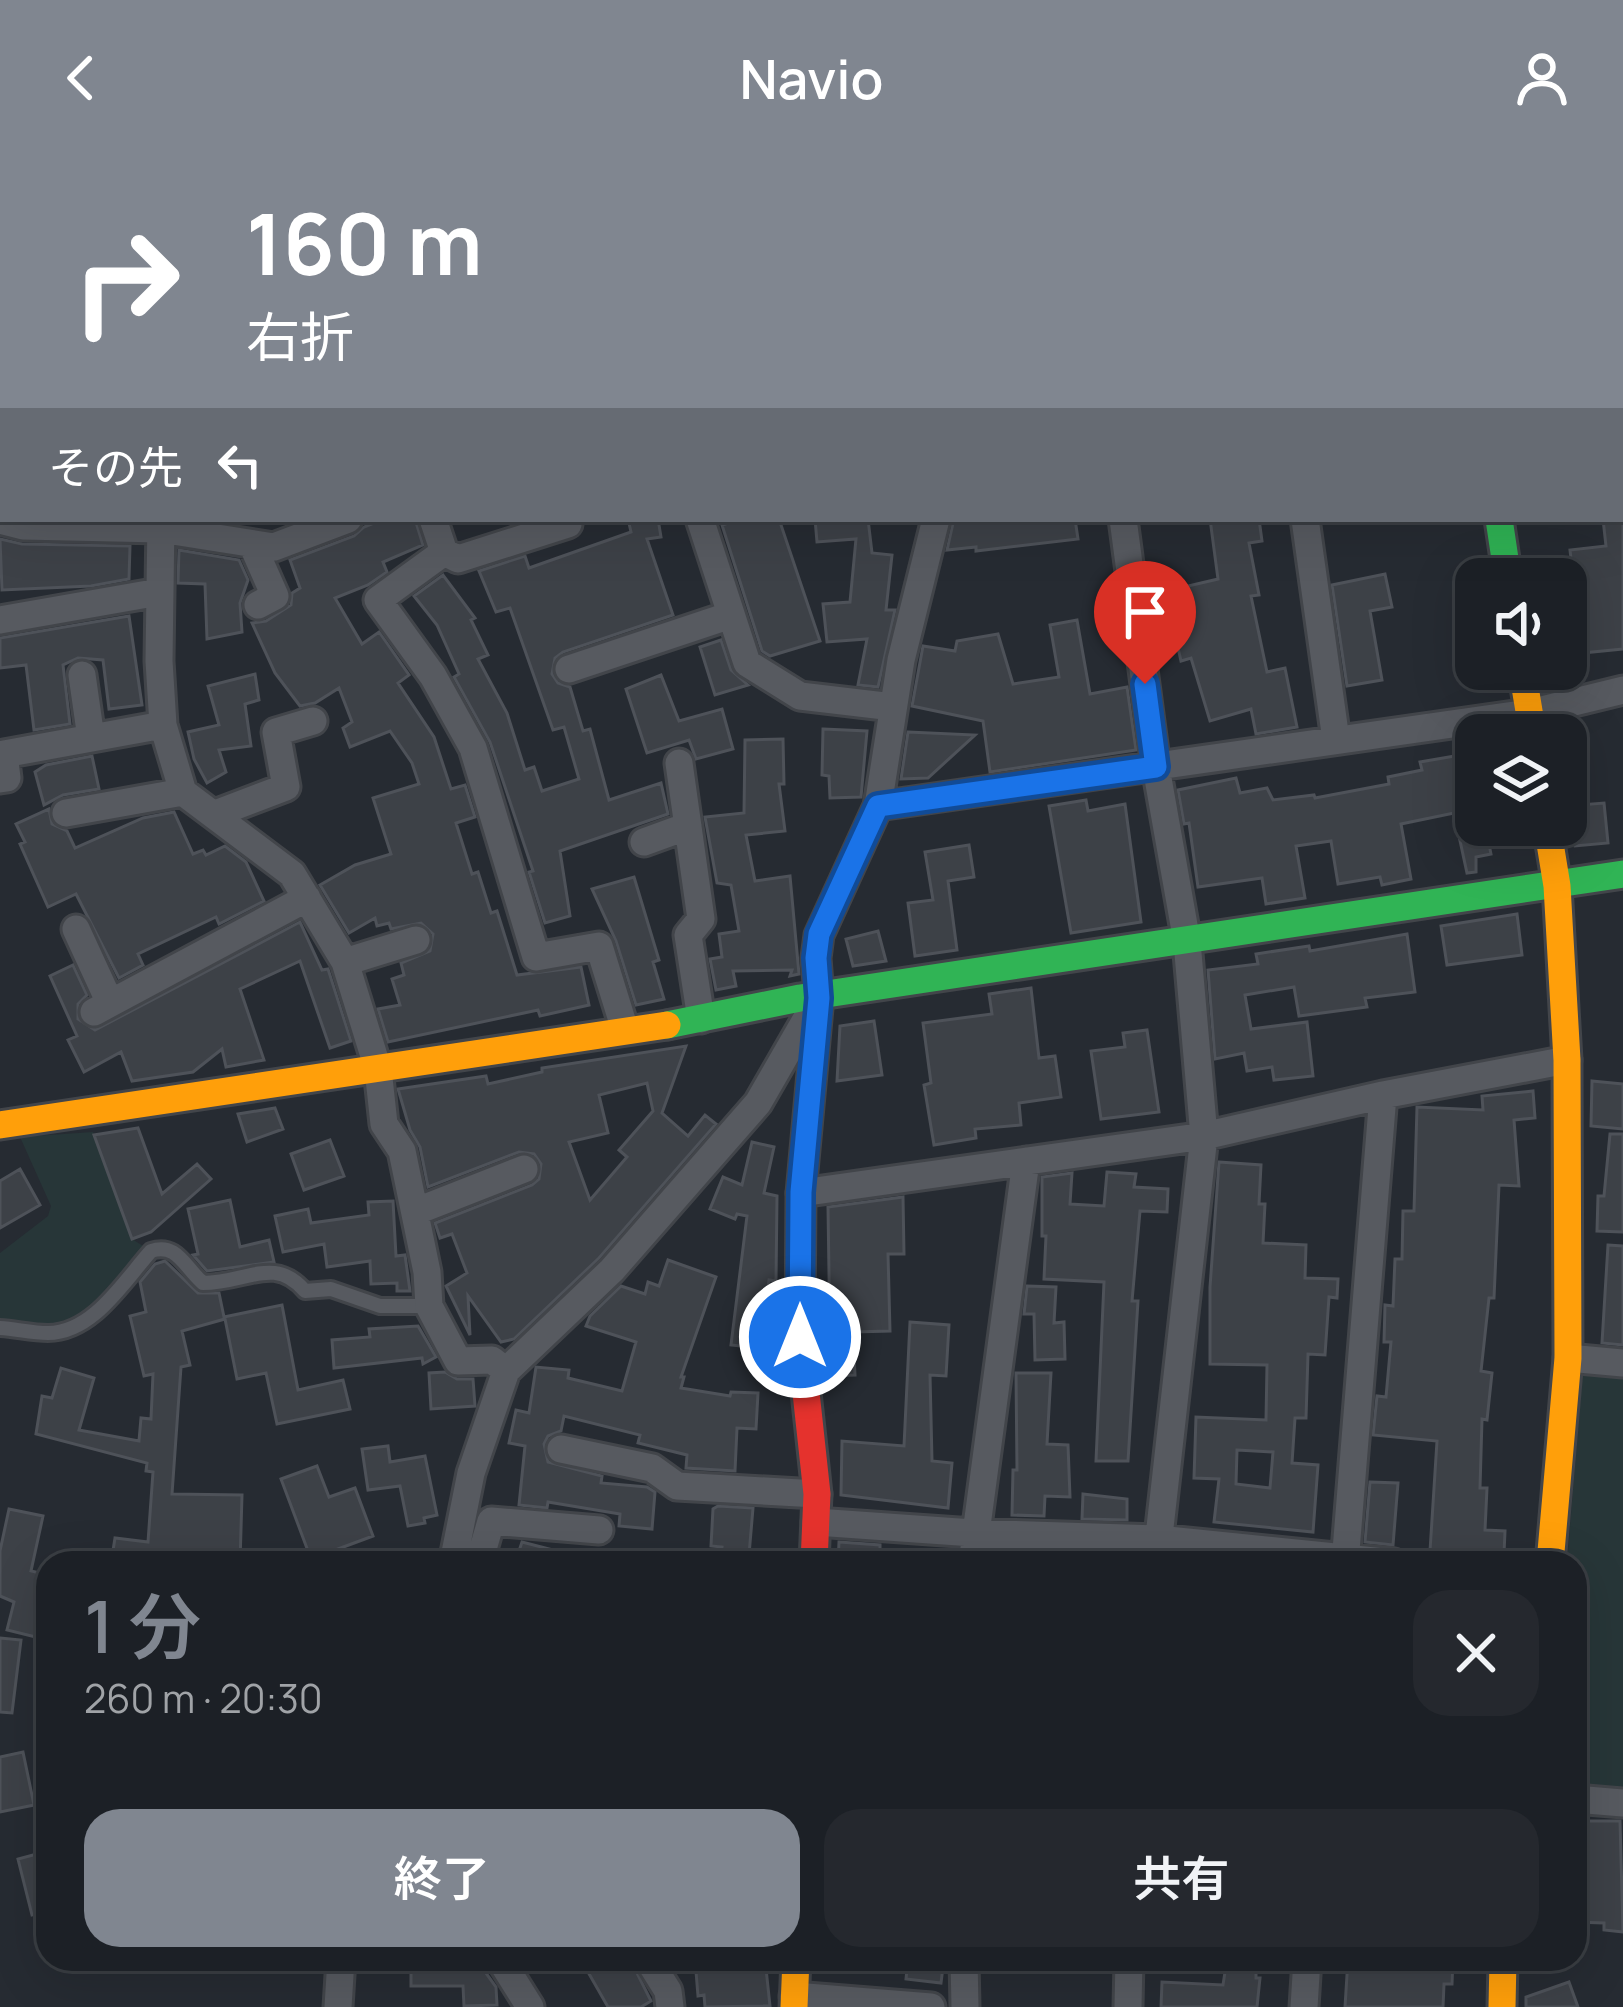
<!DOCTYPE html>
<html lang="ja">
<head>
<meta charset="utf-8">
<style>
  body { margin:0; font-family:Manrope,"Noto Sans JP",sans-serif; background:#25282e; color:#f1f3f6; height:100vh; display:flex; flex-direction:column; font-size:45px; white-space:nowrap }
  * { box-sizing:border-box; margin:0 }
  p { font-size:39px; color:#a0a3a7 }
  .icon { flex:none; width:66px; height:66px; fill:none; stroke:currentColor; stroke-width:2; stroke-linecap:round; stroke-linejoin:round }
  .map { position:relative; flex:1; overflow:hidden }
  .details { position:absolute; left:36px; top:1395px; width:1551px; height:420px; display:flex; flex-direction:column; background:#1c2026; border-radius:36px; box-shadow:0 12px 48px #0002,0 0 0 3px #3a3e43 }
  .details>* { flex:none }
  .guide { position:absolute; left:0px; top:0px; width:1623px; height:366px; box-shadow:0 12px 48px #0002,0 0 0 3px #3a3e43; background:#808690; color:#fff; overflow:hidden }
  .fabs { position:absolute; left:1455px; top:402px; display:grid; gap:24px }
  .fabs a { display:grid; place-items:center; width:132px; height:132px; border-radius:24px; background:#1c2026; box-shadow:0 12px 48px #0002,0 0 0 3px #3a3e43; font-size:60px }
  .pin { position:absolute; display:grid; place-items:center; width:102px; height:102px; color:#fff; margin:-123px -51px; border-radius:50% 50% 50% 0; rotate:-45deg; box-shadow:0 0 12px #0007 }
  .pin .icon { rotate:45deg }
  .me { position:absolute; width:132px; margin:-66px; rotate:0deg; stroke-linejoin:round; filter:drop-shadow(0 0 9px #0008) }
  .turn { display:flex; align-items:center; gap:42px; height:252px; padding:0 48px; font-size:54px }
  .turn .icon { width:156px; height:156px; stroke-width:2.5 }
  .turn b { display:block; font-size:84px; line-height:102px }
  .then { display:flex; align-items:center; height:114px; padding:0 48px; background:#0003; gap:24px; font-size:45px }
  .round { display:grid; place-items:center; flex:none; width:126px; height:126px; border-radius:36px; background:#25282e }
  .headline { display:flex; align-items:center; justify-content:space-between; height:204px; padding:0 48px }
  h1 { font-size:72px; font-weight:600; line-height:90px; color:#808690 }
  .cta { display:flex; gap:24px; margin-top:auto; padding:24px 48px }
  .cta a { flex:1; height:138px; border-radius:36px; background:#808690; color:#fff; font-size:48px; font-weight:600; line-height:138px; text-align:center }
  .cta a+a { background:#25282e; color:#f1f3f6 }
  header { display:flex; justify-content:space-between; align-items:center; height:156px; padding:0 48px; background:#808690; color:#fff; font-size:54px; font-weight:600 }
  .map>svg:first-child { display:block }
  .green { fill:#273638 }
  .building { fill:#3d4147; stroke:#4e5259; stroke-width:3; fill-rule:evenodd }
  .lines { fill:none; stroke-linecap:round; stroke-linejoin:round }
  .lane-casing { stroke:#42454a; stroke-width:20 }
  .street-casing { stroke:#42454a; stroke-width:33 }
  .fast-casing { stroke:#42454a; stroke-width:33 }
  .slow-casing { stroke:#42454a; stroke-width:33 }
  .jam-casing { stroke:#42454a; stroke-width:33 }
  .lane { stroke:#575a60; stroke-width:14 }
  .street { stroke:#575a60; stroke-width:27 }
  .fast { stroke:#30b455; stroke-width:27 }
  .slow { stroke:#ff9f0a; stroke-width:27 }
  .jam { stroke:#e5322d; stroke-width:27 }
  .route-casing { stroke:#114b97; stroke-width:30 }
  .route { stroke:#1a73e8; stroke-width:21 }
</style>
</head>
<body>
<header><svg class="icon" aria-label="back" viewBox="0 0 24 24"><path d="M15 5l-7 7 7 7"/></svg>Navio<svg class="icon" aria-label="person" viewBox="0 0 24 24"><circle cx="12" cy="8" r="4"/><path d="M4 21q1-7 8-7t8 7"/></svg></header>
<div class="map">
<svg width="1623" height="1851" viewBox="0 0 1623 1851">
  <rect width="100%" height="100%" fill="#262b32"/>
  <path class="green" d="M93,976L132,1083L151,1095L70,1174L0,1168V1097L48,1060L51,1050L20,981Z
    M1583,1213L1623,1217V1635L1575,1632V1407H1567Z"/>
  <path class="building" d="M384,363H415L423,389L383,406L387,416L368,429L335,442L362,488L379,476L384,483L409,519L398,527L434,581L451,633L465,629L475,661L456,667L472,718L478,716L491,757L497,755L517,819L581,811L589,849L540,860L538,854L388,886L378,853L400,849L392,823L404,819L401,807L430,795L433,778L421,767L391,773L389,767L377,770L375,762L349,777L320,729L355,709L391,698L373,642L419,628L412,607L390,575L350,591L343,572L352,566L339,532L315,547L300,550L275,517L252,467L266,465L291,449L292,437L300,432L290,404L354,380L364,371Z
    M628,363H658L661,381L647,383L673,459L563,496L555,502L552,518L558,527L570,531L583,575L590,573L609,644L661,627L668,658L560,695L570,760L545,767L529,716L533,715L490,586L454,521L459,518L437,469L414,440L443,419L475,462L471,464L488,499L478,503L507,557L525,614L534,611L542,635L579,623L564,571L553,574L510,452L496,456L479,415L525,400L529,412L631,376Z
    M741,363H779L820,485L770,500L762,495L722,369Z
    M815,363H868L872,397L892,399L886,454H895L878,531L858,529L867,483L827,486L823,448L850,446L856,383L817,386Z
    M954,363H1075L1078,383L976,395V391L947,394Z
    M1210,363H1259L1262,385L1249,387L1259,439L1251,440L1267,516L1285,512L1297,571L1256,578L1251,553L1210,565L1191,502L1181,505L1174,474L1184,472L1175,433L1218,423Z
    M1603,363H1623V493L1582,497L1570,394L1606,390Z
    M0,383L22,388L130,390L129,423L91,430L2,434Z
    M179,394L239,404L248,424L240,447L242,476L207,483L205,428L178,427Z
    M1385,418L1392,451L1370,455L1382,524L1347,530L1332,429Z
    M129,460L142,549L109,553L103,504L78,502L63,509L70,568L34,574L26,509L0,512V482Z
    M1077,464L1090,538L1127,531L1136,594L990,616L983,565L912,550L923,490L955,495L957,485L998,478L1013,528L1059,521L1050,469Z
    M721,484L731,514L748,529L715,539L700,491Z
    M255,518L259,544L245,548L251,590L219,594L226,616L207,627L194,603L188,576L219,569L208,530Z
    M661,519L679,565L722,553L733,593L696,603L689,584L647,597L626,533Z
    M823,573L867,575L861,641L830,642L829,620L822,619Z
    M908,576L975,579L928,622L901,623Z
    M783,583L784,628H779L785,675L746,679L755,725L790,720L799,818L790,820L792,814L733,815L736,830L716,834L710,803L722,801L719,778L739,775L731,729L717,727L705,661L744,657L745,584Z
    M1472,597L1476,669H1485L1491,698L1476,701V716L1467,717L1454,657L1401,668L1411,723L1382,729L1380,721L1338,728L1331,685L1296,690L1305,742L1266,748L1262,722L1198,731L1189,667L1184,668L1178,634L1236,622L1240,637L1267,632L1273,644L1314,639L1315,642L1389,628L1388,621L1422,614L1420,606Z
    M92,600L99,633L63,639L44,649L35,616L46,609Z
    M1086,644L1088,655L1125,648L1141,766L1071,777L1049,650Z
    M1604,647L1608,687L1575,690L1566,650Z
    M49,653L52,668L67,675L75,692L143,662L174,656L193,698L203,694L206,699L225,690L246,706L264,745L219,768L216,761L138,798L143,809L119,822L76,738L48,751L20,688L25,686L16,668Z
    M969,689L974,721L948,725L957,794L915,800L908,747L933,744L925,696Z
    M634,721L659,804L653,806L664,843L636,849L616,785L592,733Z
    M1517,758L1522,799L1447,809L1441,770Z
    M300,766L322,814L328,813L351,885L330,892L300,805L240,833L264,904L226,911L222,893L193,916L132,925L121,896L84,916L68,884L77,880L50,820L73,809L87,839L78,848V863L95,874Z
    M878,775L886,805L853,810L846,783Z
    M1407,778L1415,836L1365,842L1367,851L1299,860L1294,831L1245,839L1251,873L1307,866L1313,920L1274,924L1272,911L1247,915L1244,897L1215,903L1208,814L1258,808L1256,798L1309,790L1310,795Z
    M1031,832L1039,902L1055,900L1061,941L1019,947L1021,969L975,973L976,982L934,989L924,929L931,927L923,867L992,858L989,838Z
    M874,865L882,919L837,925L840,870Z
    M1147,874L1159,956L1101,963L1091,895L1125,891L1123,877Z
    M686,890L662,957L688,980L705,959L716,968L599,1102L514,1183L501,1186L468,1140L470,1179L446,1130L467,1117L452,1078L440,1082L435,1067L532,1029L539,1023L541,1008L534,998L519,996L428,1031L420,991L410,974L398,933L486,920L488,928L542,916V912ZM647,927L653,955L619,994L627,1001L590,1044L569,986L608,977L599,939Z
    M1592,925L1623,928V973L1591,970Z
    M1533,935L1535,962L1514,964L1519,1030L1499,1029L1494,1142H1489L1481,1215L1492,1217L1487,1264L1482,1263L1480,1332H1487L1485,1374L1505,1375L1504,1398L1430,1395L1437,1285L1373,1279L1377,1240L1386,1241L1391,1186H1384L1385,1149L1393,1150L1395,1103H1402L1403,1055H1414L1417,951L1483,954L1482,940Z
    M275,952L283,973L247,986L238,958Z
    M138,972L162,1038L197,1008L211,1023L151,1076L132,1083L94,979Z
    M1610,978H1623V1076L1597,1075L1598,1040H1604Z
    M330,984L344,1020L304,1034L291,998Z
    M752,986L774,991L764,1037L777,1040L776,1125L769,1124L760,1192L731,1189L747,1060L737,1058L735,1063L710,1053L723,1021L742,1029Z
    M1219,1006L1261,1009L1259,1048H1265L1263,1087L1306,1089L1305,1122L1338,1123L1337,1142L1329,1141L1325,1199L1308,1198L1306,1262H1295L1292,1307L1318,1309L1313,1376L1214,1366L1219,1323L1194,1322L1196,1261L1266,1264L1267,1209L1210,1208V1131ZM1237,1294L1273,1296L1270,1332L1236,1328Z
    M20,1013L40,1049L0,1072V1025Z
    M1107,1016L1136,1018L1134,1031L1168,1033L1167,1056L1140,1055L1132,1145H1138L1128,1305H1096L1104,1126L1044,1123L1046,1080H1042V1021L1072,1017L1070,1048L1104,1050Z
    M903,1041L904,1098H888L890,1175L853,1176L855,1219L828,1220L824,1184H830L828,1051Z
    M230,1044L240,1091L269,1084L274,1106L207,1115L193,1099L198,1098L188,1053Z
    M393,1045L396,1100L405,1099L410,1135H397V1127L371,1128L370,1105L327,1111L324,1088L283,1096L275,1060L308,1053L311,1067L369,1059L368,1046Z
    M1608,1089L1623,1090V1189L1602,1187Z
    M668,1104L716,1121L681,1221H684L681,1232L730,1240L731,1236L758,1237L756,1273L737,1272L735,1315L686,1312L687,1299L638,1287L640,1279L564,1260L561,1275L548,1280L544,1288L548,1306L602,1320L601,1327L647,1331L655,1336L652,1373L619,1370L620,1358L548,1346L547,1352L519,1349L525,1290L509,1287L516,1254L529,1257L536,1211L569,1214L568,1222L622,1235L636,1186L586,1170L590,1160L621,1130L645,1138L648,1126L659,1130Z
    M165,1105L198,1137H219L224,1161L282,1149L298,1234L343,1224L350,1253L277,1268L266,1217L237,1223L225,1163L182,1175L190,1209L181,1211L172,1338L242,1339L240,1407H111L115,1382L148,1386L153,1316L146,1315L147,1307L36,1278L42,1240L52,1242L61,1212L94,1222L79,1274L139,1285L141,1262L151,1263L153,1218L144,1220L130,1160L146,1156L140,1126L155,1108Z
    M1027,1130L1056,1131L1054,1167L1064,1166L1065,1203L1035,1204L1034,1158H1024Z
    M910,1166L949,1169L946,1220L930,1219L932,1305L952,1307L948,1352L841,1339L842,1285L904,1290Z
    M418,1170L436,1201L423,1208L422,1202L334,1212L332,1184L370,1181L369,1173Z
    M445,1216L457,1223H473L475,1250L431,1253L429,1217Z
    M1016,1217H1051L1047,1288L1068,1289L1070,1341L1045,1340L1044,1360L1012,1359L1013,1314H1017Z
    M388,1290L390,1306L425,1300L437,1359L424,1362L425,1367L408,1370L400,1330L368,1334L362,1293Z
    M317,1310L329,1341L355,1332L373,1380L311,1403L281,1323Z
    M1370,1326L1398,1327L1393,1389L1365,1386Z
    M1083,1338L1127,1343V1364L1082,1363Z
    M718,1350L753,1352L749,1399L721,1397L722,1391L711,1390L713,1353Z
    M9,1353L43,1360L31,1415L48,1419V1484L7,1474L14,1446L0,1440V1395Z
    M522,1386L588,1403L587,1407H515Z
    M839,1386L880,1389V1407H838Z
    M0,1482L21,1484L12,1557L0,1556Z
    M23,1596L34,1649L0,1656V1601Z
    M1575,1665H1620L1623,1776L1604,1774V1767L1575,1766Z
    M48,1695V1755L32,1759L18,1703Z
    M411,1803H482L483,1813L496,1831L497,1849L464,1850L463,1830H411Z
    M611,1803H630L651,1845L641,1851H608L588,1816Z
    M695,1803H765L770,1850L705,1851L704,1839L698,1840Z
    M908,1803H944L941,1827L906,1823Z
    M1227,1803H1256V1822H1260L1257,1851H1161L1162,1826L1223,1829Z
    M1348,1803H1453L1452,1828H1444L1443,1851H1345Z
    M1569,1826L1578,1851H1526V1841Z"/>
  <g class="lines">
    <defs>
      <path id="lane" d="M11,3L13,0
        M0,1172C16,1173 32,1177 48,1177C93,1177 124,1125 151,1095C177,1086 185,1112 203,1127C247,1127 274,1099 305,1135L331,1133L380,1150H429"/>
      <path id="street" d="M1252,0L1253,3
        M278,3L281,0
        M484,3V0
        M978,3V0
        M1015,3V0
        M0,19L3,15
        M1620,61H1623
        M0,116L3,117
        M0,262L3,252
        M161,363L159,505L163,569L183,636L292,718L345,806L378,913L384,968L402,995L427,1116L429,1150L458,1205L492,1204L506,1215
        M433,363L444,396L458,403L568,368L566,363
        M700,363L747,507L800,540L893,551
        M1123,363L1156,611L1187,786L1204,980L1156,1407
        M1305,363L1336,584
        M0,364L23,370L160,373L274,391L348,363
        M252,388L275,440L258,449
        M444,396L378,444L433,520L473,592L536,801L599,790L625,874
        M0,464L159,436
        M569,513L731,459
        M82,519L91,582
        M679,607L701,763L688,779L701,863
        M0,623L7,622L4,598L163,569
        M878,650L1529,557L1623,534
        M66,657L183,636
        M215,658L286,631L276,576L313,565
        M644,686L688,670
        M76,773L110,847
        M345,806L416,784
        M94,856L307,742
        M801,1037L1204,980L1383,939L1567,904
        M417,1055L524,1013
        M1568,1202L1623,1207
        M561,1293L652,1312L677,1330L817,1338
        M816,1366L973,1377L1158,1383L1394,1407
        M453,1407L471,1317L506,1215L612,1114L758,947L819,841L816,802L819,779L878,650L901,504L936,363
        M479,1407L491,1365L599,1374
        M972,1407L1026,1005
        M1345,1407L1383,939
        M1575,1643L1623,1647
        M500,1803L530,1851
        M648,1803L668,1835L670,1851
        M964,1803L965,1851
        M794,1840L931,1851
        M338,1851L341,1803
        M1128,1851L1129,1803
        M1304,1851L1307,1803"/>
      <path id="fast" d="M1444,0L1445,3
        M1499,363L1508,423
        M667,869L800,842L1623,718"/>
      <path id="slow" d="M1522,513L1533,579
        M1547,669L1557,730L1567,904L1568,1202L1550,1407
        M0,969L667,869
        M794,1851L796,1803
        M1502,1851L1503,1803"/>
      <path id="jam" d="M814,1407L817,1338L800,1181L801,1037L819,841"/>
    </defs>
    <use href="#lane" class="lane-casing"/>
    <use href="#street" class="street-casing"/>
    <use href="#fast" class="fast-casing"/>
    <use href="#slow" class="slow-casing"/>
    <use href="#jam" class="jam-casing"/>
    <use href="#lane" class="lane"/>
    <use href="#street" class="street"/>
    <use href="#fast" class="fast"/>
    <use href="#slow" class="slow"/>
    <use href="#jam" class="jam"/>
  </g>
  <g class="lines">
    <defs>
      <path id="route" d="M800,1181L801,1036L819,842L816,802L819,778L878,650L1156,611L1145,528"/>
    </defs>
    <use href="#route" class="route-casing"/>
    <use href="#route" class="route"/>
  </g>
</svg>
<div class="fabs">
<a><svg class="icon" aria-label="sound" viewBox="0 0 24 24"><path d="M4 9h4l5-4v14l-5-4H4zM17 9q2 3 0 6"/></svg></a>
<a><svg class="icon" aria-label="layers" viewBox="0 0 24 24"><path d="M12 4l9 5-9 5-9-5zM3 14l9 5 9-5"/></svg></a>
</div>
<div class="pin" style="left:1145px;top:528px;background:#d93025"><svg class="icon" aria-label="arrive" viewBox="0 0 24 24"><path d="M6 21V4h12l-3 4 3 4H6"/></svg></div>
<svg class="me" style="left:800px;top:1181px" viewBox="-20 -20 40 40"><circle r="17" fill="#1a73e8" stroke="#fff" stroke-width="3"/><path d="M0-11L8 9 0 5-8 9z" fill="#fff"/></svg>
<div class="guide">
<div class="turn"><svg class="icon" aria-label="right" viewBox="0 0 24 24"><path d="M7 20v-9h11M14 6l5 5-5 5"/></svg><div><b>160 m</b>右折</div></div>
<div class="then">その先<svg class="icon" aria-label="left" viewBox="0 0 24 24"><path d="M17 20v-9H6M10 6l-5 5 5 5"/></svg></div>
</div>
<section class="details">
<div class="headline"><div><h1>1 分</h1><p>260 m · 20:30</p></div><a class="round"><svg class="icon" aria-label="close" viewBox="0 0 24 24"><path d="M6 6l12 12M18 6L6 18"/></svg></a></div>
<div class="cta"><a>終了</a><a>共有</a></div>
</section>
</div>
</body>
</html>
